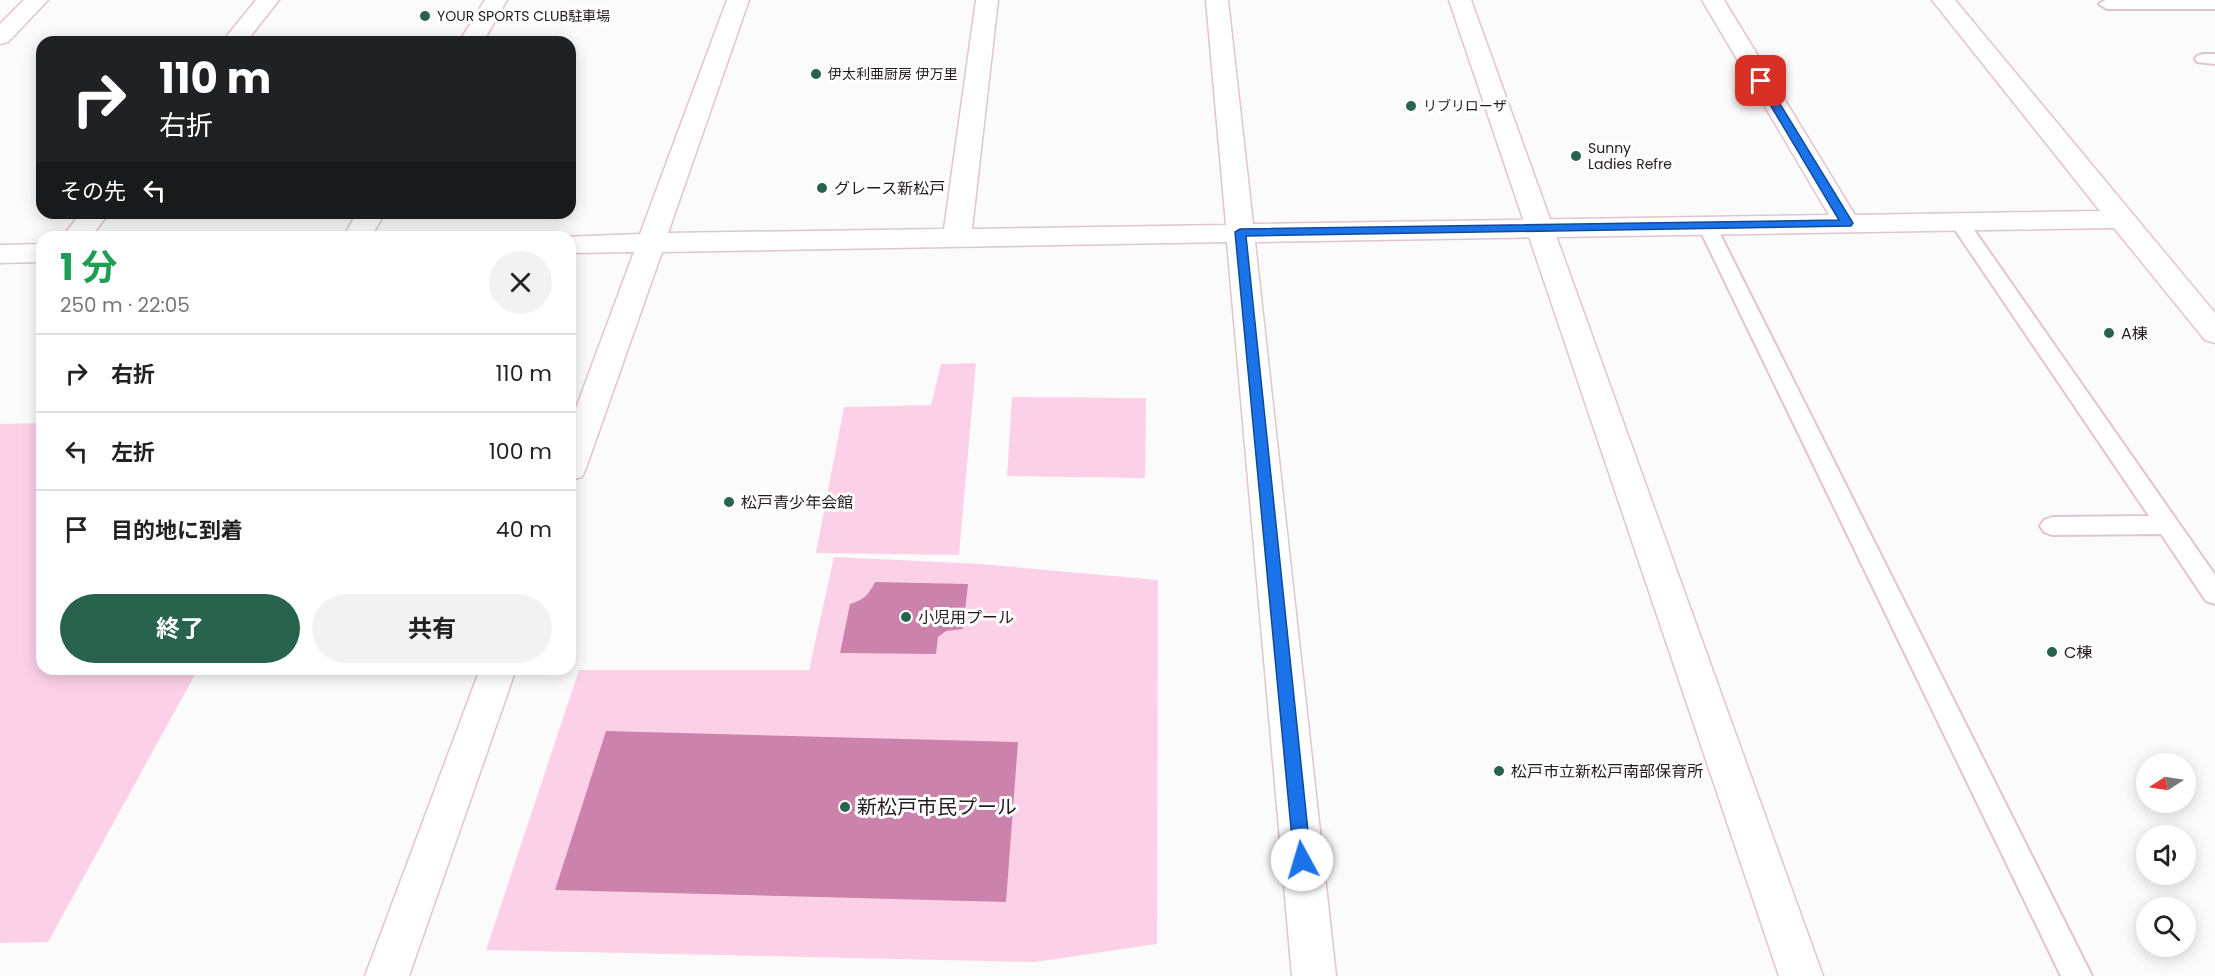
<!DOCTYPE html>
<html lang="ja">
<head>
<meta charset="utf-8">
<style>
  body { margin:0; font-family:Poppins,"Noto Sans JP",sans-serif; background:#f2f2f2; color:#222; height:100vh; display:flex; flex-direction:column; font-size:22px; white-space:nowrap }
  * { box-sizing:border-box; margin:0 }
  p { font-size:20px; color:#767676 }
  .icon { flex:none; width:33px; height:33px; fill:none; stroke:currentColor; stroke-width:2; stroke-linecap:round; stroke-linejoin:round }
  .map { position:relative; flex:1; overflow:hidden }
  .details { position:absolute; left:36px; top:231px; width:540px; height:444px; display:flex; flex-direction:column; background:#fff; border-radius:18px; box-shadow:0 3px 15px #0003 }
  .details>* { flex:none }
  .top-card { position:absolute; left:36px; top:36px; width:540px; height:183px; border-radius:18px; box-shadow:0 3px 15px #0003; background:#202124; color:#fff; overflow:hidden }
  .needle { width:39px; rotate:258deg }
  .buttons { position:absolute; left:2136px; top:753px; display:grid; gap:12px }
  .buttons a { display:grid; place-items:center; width:60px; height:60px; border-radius:50%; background:#fff; box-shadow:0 3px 15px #0003; font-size:30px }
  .pin { position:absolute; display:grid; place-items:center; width:51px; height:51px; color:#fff; margin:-26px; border-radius:12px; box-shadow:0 3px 9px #0006 }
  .me { position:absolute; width:66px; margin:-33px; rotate:354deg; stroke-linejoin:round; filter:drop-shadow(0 0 4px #0008) }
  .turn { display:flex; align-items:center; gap:21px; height:126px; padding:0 24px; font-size:27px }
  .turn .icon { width:78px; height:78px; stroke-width:2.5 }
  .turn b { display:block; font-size:42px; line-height:51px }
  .then { display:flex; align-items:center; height:57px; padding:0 24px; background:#0003; gap:12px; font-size:22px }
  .round { display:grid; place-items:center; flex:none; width:63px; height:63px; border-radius:32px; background:#f2f2f2 }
  .overview { display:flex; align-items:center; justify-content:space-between; height:102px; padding:0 24px }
  h1 { font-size:36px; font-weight:700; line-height:45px; color:#1e9e55 }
  .button { display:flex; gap:12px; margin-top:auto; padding:12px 24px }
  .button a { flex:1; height:69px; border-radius:36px; background:#28634d; color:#fff; font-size:24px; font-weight:700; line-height:69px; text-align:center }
  .button a+a { background:#f2f2f2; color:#222 }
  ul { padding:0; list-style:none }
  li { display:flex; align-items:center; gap:18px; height:78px; padding:0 24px; border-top:2px solid #e0e0e0 }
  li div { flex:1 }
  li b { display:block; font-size:22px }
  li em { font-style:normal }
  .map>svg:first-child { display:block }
  .green { fill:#fcd1e7 }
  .water { fill:#cc83ab }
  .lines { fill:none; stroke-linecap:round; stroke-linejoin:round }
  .lane-casing { stroke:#e0c4d2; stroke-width:4 }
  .street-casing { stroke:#e0c4d2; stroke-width:3 }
  .secondary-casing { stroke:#e0c4d2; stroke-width:3 }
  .lane { fill:#fff; fill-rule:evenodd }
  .street { fill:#fff; fill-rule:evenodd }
  .secondary { fill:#fff; fill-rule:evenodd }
  .route { fill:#1a73e8; stroke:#114b97; stroke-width:1.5 }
  .poi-dot { fill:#28634d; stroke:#fff; stroke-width:2 }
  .labels { text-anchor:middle; stroke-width:6; stroke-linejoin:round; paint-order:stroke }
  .far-poi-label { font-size:14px; fill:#251a20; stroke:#fff; text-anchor:start }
  .poi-label { font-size:16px; fill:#251a20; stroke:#fff; text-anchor:start }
  .near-poi-label { font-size:20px; fill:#251a20; stroke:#fff; text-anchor:start }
</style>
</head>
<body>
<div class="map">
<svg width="2215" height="976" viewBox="0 0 2215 976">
  <rect width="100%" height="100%" fill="#fbfbfb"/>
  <path class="green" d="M976,363L959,555L816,553L844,407L931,405L941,364Z
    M1012,397L1146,398L1145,478L1007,476Z
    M42,423V669H198L48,942L0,943V424Z
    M834,557L981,564L1158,580L1157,944L1035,962L486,950L579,670H809Z"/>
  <path class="water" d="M875,582L968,584L963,629L946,631L938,637L936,654L840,653L850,604C863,600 869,595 875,582Z
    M606,731L1018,742L1006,902L555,890Z"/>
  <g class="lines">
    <defs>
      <path id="lane" d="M2105,0H2215V9H2107L2099,4Z
        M2203,54H2215V64L2197,62L2195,59L2197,56Z
        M1958,215L1965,217L2215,575V604L2206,601L2161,534L2052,535L2044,532L2040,526L2044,520L2052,517L2149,516L1949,221L1951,217Z
        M1707,220L1714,222L1716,226L2092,976H2061L1698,226L1700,222Z"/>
      <path id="street" d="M24,0H48L8,42L0,44V24Z
        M256,0H279L246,42H222Z
        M485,0H507L483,42H459Z
        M727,0H749L668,233L944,229L976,0H998L972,229L1226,225L1206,0H1228L1253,224L1829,215L1702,0H1724L1855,215L2100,211L1932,0H1955L2215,313V343L2205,340L2114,228L1255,242L1336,976H1292L1227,242L662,252L586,468L582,477L570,480V424L634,252L570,253V237H562L640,234Z
        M81,213H109L91,237H62Z
        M357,213H385L371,237H343Z
        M42,244V262L0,263V245Z
        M480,669H516L409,976H365Z"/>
      <path id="secondary" d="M1449,0H1471L1823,976H1779Z"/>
    </defs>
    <use href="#lane" class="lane-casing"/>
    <use href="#street" class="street-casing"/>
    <use href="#secondary" class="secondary-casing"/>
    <use href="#lane" class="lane"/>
    <use href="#street" class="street"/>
    <use href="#secondary" class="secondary"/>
  </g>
  <path class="route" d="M1758,78L1766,81L1853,223L1851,226L1246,236L1311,860L1308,866L1302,868L1296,866L1294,860L1235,232L1240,229L1839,220L1756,81Z"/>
  <g class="poi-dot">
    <circle cx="425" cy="16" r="6"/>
    <circle cx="816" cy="74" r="6"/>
    <circle cx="1411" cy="106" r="6"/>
    <circle cx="1576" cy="156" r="6"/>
    <circle cx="822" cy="188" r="6"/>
    <circle cx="2109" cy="333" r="6"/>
    <circle cx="729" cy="502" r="6"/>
    <circle cx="906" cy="617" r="6"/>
    <circle cx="2052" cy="652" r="6"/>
    <circle cx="1499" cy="771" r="6"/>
    <circle cx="845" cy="807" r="6"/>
  </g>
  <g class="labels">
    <g class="far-poi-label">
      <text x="437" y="21">YOUR SPORTS CLUB駐車場</text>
      <text x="828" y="79">伊太利亜厨房 伊万里</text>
      <text x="1423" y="111">リブリローザ</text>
      <text x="1588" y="153">Sunny<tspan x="1588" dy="16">Ladies Refre</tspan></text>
    </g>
    <g class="poi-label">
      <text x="834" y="194">グレース新松戸</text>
      <text x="2121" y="339">A棟</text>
      <text x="741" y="508">松戸青少年会館</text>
      <text x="918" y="623">小児用プール</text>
      <text x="2064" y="658">C棟</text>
      <text x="1511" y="777">松戸市立新松戸南部保育所</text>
    </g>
    <g class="near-poi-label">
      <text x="857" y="814">新松戸市民プール</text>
    </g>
  </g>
</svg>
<div class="buttons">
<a><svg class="needle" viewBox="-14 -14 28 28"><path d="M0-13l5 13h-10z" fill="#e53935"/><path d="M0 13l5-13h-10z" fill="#767676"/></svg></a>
<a><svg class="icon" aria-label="sound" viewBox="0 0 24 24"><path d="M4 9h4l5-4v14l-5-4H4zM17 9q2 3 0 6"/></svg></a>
<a><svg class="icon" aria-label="search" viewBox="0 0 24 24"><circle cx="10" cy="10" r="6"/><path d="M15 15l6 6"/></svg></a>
</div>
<div class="pin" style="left:1761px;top:81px;background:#d93025"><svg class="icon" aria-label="arrive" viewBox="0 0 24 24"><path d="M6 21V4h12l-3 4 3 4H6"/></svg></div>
<svg class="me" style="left:1302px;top:860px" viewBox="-20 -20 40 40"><circle r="19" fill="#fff"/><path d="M0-13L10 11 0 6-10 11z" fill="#1a73e8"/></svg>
<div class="top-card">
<div class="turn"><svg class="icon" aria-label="right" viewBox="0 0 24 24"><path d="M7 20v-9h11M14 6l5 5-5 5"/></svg><div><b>110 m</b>右折</div></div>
<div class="then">その先<svg class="icon" aria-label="left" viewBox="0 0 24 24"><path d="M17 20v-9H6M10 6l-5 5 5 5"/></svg></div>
</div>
<section class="details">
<div class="overview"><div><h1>1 分</h1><p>250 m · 22:05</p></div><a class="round"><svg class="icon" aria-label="close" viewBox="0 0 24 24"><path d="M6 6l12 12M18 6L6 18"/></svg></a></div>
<ul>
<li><svg class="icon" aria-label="right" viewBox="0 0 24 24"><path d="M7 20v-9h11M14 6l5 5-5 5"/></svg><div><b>右折</b></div><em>110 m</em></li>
<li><svg class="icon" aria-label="left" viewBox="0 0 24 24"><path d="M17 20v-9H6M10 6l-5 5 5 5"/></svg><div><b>左折</b></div><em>100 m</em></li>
<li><svg class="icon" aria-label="arrive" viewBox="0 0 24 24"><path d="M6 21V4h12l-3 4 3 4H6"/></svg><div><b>目的地に到着</b></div><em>40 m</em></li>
</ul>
<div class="button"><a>終了</a><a>共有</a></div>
</section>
</div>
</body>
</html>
